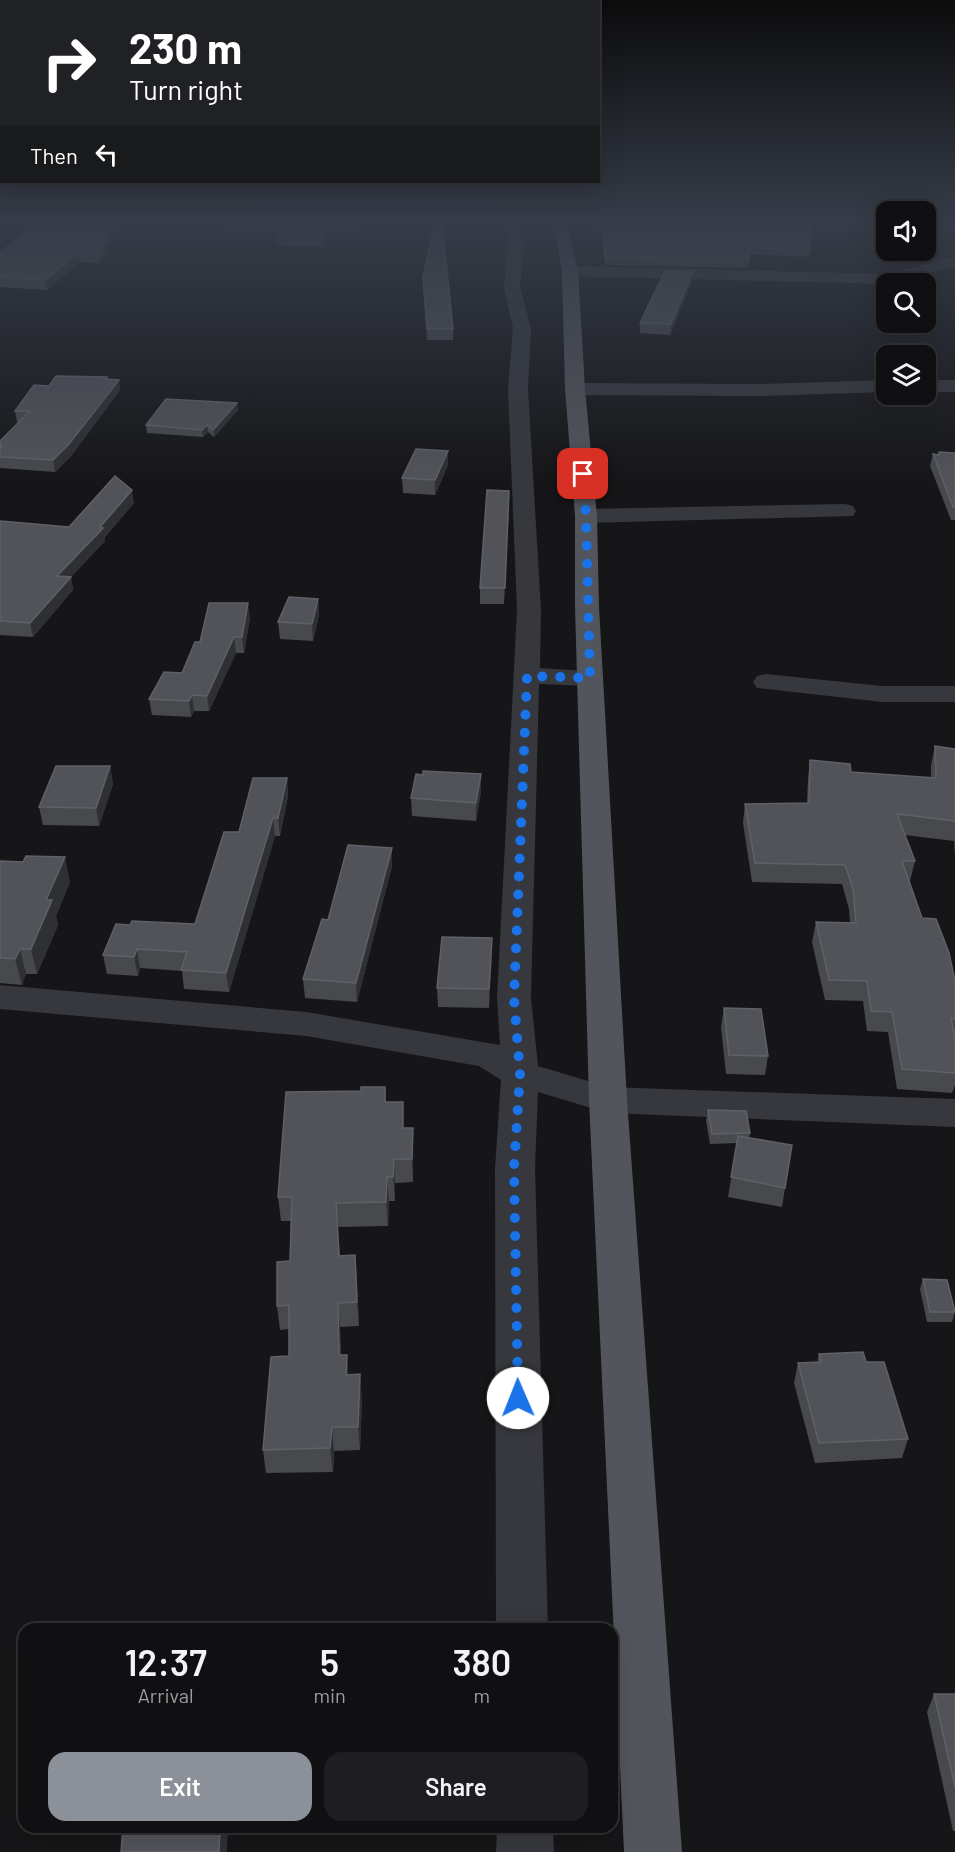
<!DOCTYPE html>
<html lang="en">
<head>
<meta charset="utf-8">
<style>
  body { margin:0; font-family:Barlow,sans-serif; background:#1e1e20; color:#f1f3f6; height:100vh; display:flex; flex-direction:column; font-size:22px; white-space:nowrap }
  * { box-sizing:border-box; margin:0 }
  p { font-size:20px; color:#9c9d9f }
  .icon { flex:none; width:33px; height:33px; fill:none; stroke:currentColor; stroke-width:2; stroke-linecap:round; stroke-linejoin:round }
  .map { position:relative; flex:1; overflow:hidden }
  .sheet { position:absolute; left:18px; top:1623px; width:600px; height:210px; display:flex; flex-direction:column; background:#101012; border-radius:18px; box-shadow:0 6px 24px #0002,0 0 0 2px #303032 }
  .sheet>* { flex:none }
  .hud { position:absolute; left:0px; top:0px; width:600px; height:183px; box-shadow:0 6px 24px #0002,0 0 0 2px #303032; background:#202124; color:#fff; overflow:hidden }
  .buttons { position:absolute; left:876px; top:201px; display:grid; gap:12px }
  .buttons a { display:grid; place-items:center; width:60px; height:60px; border-radius:12px; background:#101012; box-shadow:0 6px 24px #0002,0 0 0 2px #303032; font-size:30px }
  .pin { position:absolute; display:grid; place-items:center; width:51px; height:51px; color:#fff; margin:-26px; border-radius:12px; box-shadow:0 3px 9px #0006 }
  .me { position:absolute; width:66px; margin:-33px; rotate:359deg; stroke-linejoin:round; filter:drop-shadow(0 0 4px #0008) }
  .turn { display:flex; align-items:center; gap:21px; height:126px; padding:0 30px; font-size:27px }
  .turn .icon { width:78px; height:78px; stroke-width:2.5 }
  .turn b { display:block; font-size:42px; line-height:51px }
  .then { display:flex; align-items:center; height:57px; padding:0 30px; background:#0003; gap:12px; font-size:22px }
  .eta { display:flex; justify-content:space-evenly; align-items:center; height:102px; text-align:center }
  .eta b { font-size:36px; font-weight:600; line-height:42px }
  .button { display:flex; gap:12px; margin-top:auto; padding:12px 30px }
  .button a { flex:1; height:69px; border-radius:18px; background:#8c9099; color:#fff; font-size:24px; font-weight:600; line-height:69px; text-align:center }
  .button a+a { background:#1e1e20; color:#f1f3f6 }
  .map>svg:first-child { display:block }
  .lines { fill:none; stroke-linecap:round; stroke-linejoin:round }
  .minor { fill:#36383d; fill-rule:evenodd }
  .major { fill:#52555c; fill-rule:evenodd }
  .wall { fill:#47494d }
  .shaded-wall { fill:#2f3033 }
  .building { fill:#525359; stroke:#5f6168; stroke-width:1.5 }
  .route { stroke:#1a73e8; stroke-width:10; stroke-dasharray:0 18 }
</style>
</head>
<body>
<div class="map">
<svg width="955" height="1852" viewBox="0 0 955 1852">
  <rect width="100%" height="100%" fill="#161618"/>
  <g class="lines">
    <path class="minor" d="M213,222H365L358,226L286,231L220,226Z
      M504,222H518L524,247L520,287L531,328L528,389L541,610L540,668L599,672L603,678L599,684L590,686L539,684L531,998L538,1066L608,1087L955,1099V1127L608,1113L538,1092L535,1168L548,1629H496L495,1168L501,1080L479,1066L306,1036L0,1009V985L306,1012L500,1045L497,998L517,610L508,389L513,328L504,287L508,247Z
      M797,222H886V229L804,226Z
      M926,222L955,223V231L926,230Z
      M955,256V266L886,284L570,276L562,271L570,266L889,274Z
      M886,380V392L760,396L575,395L565,389L575,383L760,384Z
      M926,380H955V392H926Z
      M845,504L853,506L856,511L853,516L586,523L578,521L575,516L578,511L586,509Z
      M766,674L882,686H955V702H882L757,688L753,682L757,676Z
      M497,1827H553L554,1852H496Z"/>
    <path class="major" d="M553,222H567L578,271L585,389L597,516L599,607L627,1100L682,1852H624L589,1100L575,607V516L565,389L562,271Z"/>
  </g>
  <path class="wall" d="M122,222L100,263L80,262L47,290L0,287V252Z
    M323,222L325,247L278,245L277,234Z
    M598,222H780L779,224L810,250L809,257L749,254L748,268L605,265L602,229H598Z
    M693,272L692,281L670,335L640,333V323Z
    M423,277L453,329V340H427Z
    M107,379L120,390L71,456L55,472L0,468V441L20,422H17L15,411L49,386Z
    M238,410L214,437L208,432L203,437L147,433L146,425Z
    M939,452L955,453V520H951L930,466L933,454H938Z
    M448,465L435,495L403,493L402,478Z
    M134,503L105,537V541L71,577L73,590L33,637L0,635V521L69,527Z
    M509,507L504,604H480V588Z
    M318,599L319,615L313,641L280,639L278,622Z
    M250,618L244,653H236L209,711H194L191,717L152,715L149,699L182,673L200,642Z
    M935,746L955,749V856L954,841L905,835L915,861L910,881H909L922,918L955,981V1085L952,1093L897,1089L888,1032L867,1031L863,1001L825,1000L812,942L816,922L850,923L849,909L842,884L752,882L743,823L745,804L807,803L808,779L810,760L851,772L931,778V765Z
    M110,766L113,784L99,826L43,825L39,807Z
    M423,775L481,792L476,821L412,816L411,798Z
    M287,778L288,796L280,836H275L229,992L184,989L182,971L140,968L138,976L107,974L103,955L130,925L195,924L239,832Z
    M392,848V866L357,1002L305,998L303,979L328,920Z
    M0,861L70,882L56,916L58,925L37,974H26L22,985L0,983Z
    M492,938L489,1008L438,1007L437,988Z
    M724,1008L768,1056L765,1075L726,1074L721,1027Z
    M385,1087L386,1102L404,1128H413V1182L395,1183V1201H389L388,1226L338,1227L340,1256L355,1255L359,1326L340,1327L341,1355L348,1375L362,1398L360,1450L334,1451L333,1472L266,1473L263,1450L289,1356V1329L280,1330L277,1306L290,1261L291,1221H281L278,1197L361,1091Z
    M708,1110L750,1133L749,1138L785,1188L782,1207L728,1197L737,1143L710,1144L706,1120Z
    M923,1279L955,1312L952,1322H927L920,1289Z
    M819,1354L866,1362L908,1439L902,1458L815,1463L794,1383L798,1363H817Z
    M934,1694H955V1831H953L927,1712Z"/>
  <path class="shaded-wall" d="M116,222H122L100,263L99,254Z
    M78,253L80,262L47,290L45,280Z
    M693,272L692,281L670,335L671,324Z
    M119,380L120,390L71,456L55,472L53,460Z
    M237,403L238,410L214,437L213,430Z
    M207,425L208,432L203,437L202,430Z
    M448,451V465L435,495V480Z
    M132,490L134,503L105,537V541L71,577L73,590L33,637L30,623L57,576Z
    M509,491V507L504,604L505,588Z
    M318,599L319,615L313,641L312,624Z
    M248,603L250,618L244,653L242,637Z
    M234,637L236,653L209,711L207,696Z
    M192,695L194,711L191,717L189,701Z
    M110,766L113,784L99,826L96,808Z
    M481,774V792L476,821V803Z
    M287,778L288,796L280,836L278,818Z
    M273,818L275,836L229,992L226,973Z
    M392,848V866L357,1002L356,983Z
    M65,857L70,882L56,916L58,925L37,974L31,949L46,900Z
    M492,938V957L489,1008V989Z
    M20,949L26,974L22,985L15,959Z
    M137,949L140,968L138,976L134,957Z
    M413,1128V1182L412,1159Z
    M394,1159L395,1183V1201L393,1177Z
    M387,1177L389,1201L388,1226L386,1202Z
    M336,1203L338,1227L341,1280L339,1256Z
    M355,1255L357,1278L359,1326L357,1302Z
    M338,1303L340,1327L341,1379L339,1355Z
    M347,1355L349,1379L346,1375Z
    M360,1374L362,1398L360,1450L358,1427Z
    M332,1427L334,1451L333,1472L330,1448Z
    M220,1827H228L227,1852H219Z"/>
  <path class="building" d="M43,222H116L99,254L78,253L45,280L0,277V252Z
    M281,222H323L324,235L277,234Z
    M435,222H442L453,329H427L423,277Z
    M602,222H777L776,224L811,225L810,250L750,248L749,261L605,258Z
    M665,271L693,272L671,324L640,323Z
    M56,376L107,377L105,379L119,380L69,444L53,460L0,457V448L2,446H0V441L30,411H15L34,385L49,386Z
    M166,399L237,403L213,430L207,425L202,430L146,425Z
    M416,449L448,451L435,480L402,478Z
    M939,452L955,453V507H953L933,454L939,455Z
    M115,476L132,490L100,527L103,528L57,576L71,577L30,623L0,621V521L69,527Z
    M487,490L509,491L505,588H480Z
    M289,597L318,599L312,624L278,622Z
    M209,603H248L242,637H234L207,696L192,695L189,701L149,699L164,672L182,673L195,642H200Z
    M935,746L955,749V821L897,814L915,861H902L922,918L936,919L949,953L955,981V1019L951,1018L955,1039V1073L902,1069L892,1012L871,1011L867,981L829,980L816,922L856,923L853,889L845,865L755,863L745,804L809,803L810,760L850,764L851,772L936,778Z
    M56,766H110L96,808L39,807Z
    M423,771L481,774L476,803L411,798L416,774L423,775Z
    M253,778H287L278,818H273L226,973L181,970L187,952L137,949L134,957L103,955L116,924L130,925L132,921L195,924L224,832H239Z
    M348,845L392,848L356,983L303,979L322,919L328,920Z
    M26,856L65,857L46,900H52L31,949H20L15,959L0,958V861L23,862Z
    M442,937L492,938L489,989L437,988Z
    M724,1008L761,1009L768,1056L729,1055Z
    M361,1087H385V1102H403V1128H413L412,1159H394L393,1177H387L386,1202L336,1203L339,1256L355,1255L357,1302L338,1303L339,1355H347L346,1375L360,1374L358,1427H332L330,1448L263,1450L271,1357L289,1356V1305L277,1306V1262L290,1261L292,1197H278L286,1092L361,1091Z
    M708,1110L746,1111L750,1133L712,1134Z
    M738,1136L792,1145L785,1188L731,1177Z
    M923,1279L947,1280L955,1312H930Z
    M863,1352L866,1362H884L908,1439L819,1443L798,1363L821,1362L819,1354Z
    M934,1694H955V1787Z
    M123,1827H220L219,1852H121Z"/>
  <linearGradient id="sky" x2="0" y2="1"><stop stop-color="#0c0c0d"/><stop offset="0.46" stop-color="#363c48"/><stop offset="1" stop-color="#363c48" stop-opacity="0"/></linearGradient>
  <rect width="955" height="482" fill="url(#sky)"/>
  <g class="lines">
    <path class="route" d="M518,1398L514,1168L520,1074L514,998L527,676L590,678L586,516L583,474"/>
  </g>
</svg>
<div class="buttons">
<a><svg class="icon" aria-label="sound" viewBox="0 0 24 24"><path d="M4 9h4l5-4v14l-5-4H4zM17 9q2 3 0 6"/></svg></a>
<a><svg class="icon" aria-label="search" viewBox="0 0 24 24"><circle cx="10" cy="10" r="6"/><path d="M15 15l6 6"/></svg></a>
<a><svg class="icon" aria-label="layers" viewBox="0 0 24 24"><path d="M12 4l9 5-9 5-9-5zM3 14l9 5 9-5"/></svg></a>
</div>
<div class="pin" style="left:583px;top:474px;background:#d93025"><svg class="icon" aria-label="arrive" viewBox="0 0 24 24"><path d="M6 21V4h12l-3 4 3 4H6"/></svg></div>
<svg class="me" style="left:518px;top:1398px" viewBox="-20 -20 40 40"><circle r="19" fill="#fff"/><path d="M0-13L10 11 0 6-10 11z" fill="#1a73e8"/></svg>
<div class="hud">
<div class="turn"><svg class="icon" aria-label="right" viewBox="0 0 24 24"><path d="M7 20v-9h11M14 6l5 5-5 5"/></svg><div><b>230 m</b>Turn right</div></div>
<div class="then">Then<svg class="icon" aria-label="left" viewBox="0 0 24 24"><path d="M17 20v-9H6M10 6l-5 5 5 5"/></svg></div>
</div>
<section class="sheet">
<div class="eta">
<div><b>12:37</b><p>Arrival</p></div>
<div><b>5</b><p>min</p></div>
<div><b>380</b><p>m</p></div>
</div>
<div class="button"><a>Exit</a><a>Share</a></div>
</section>
</div>
</body>
</html>
